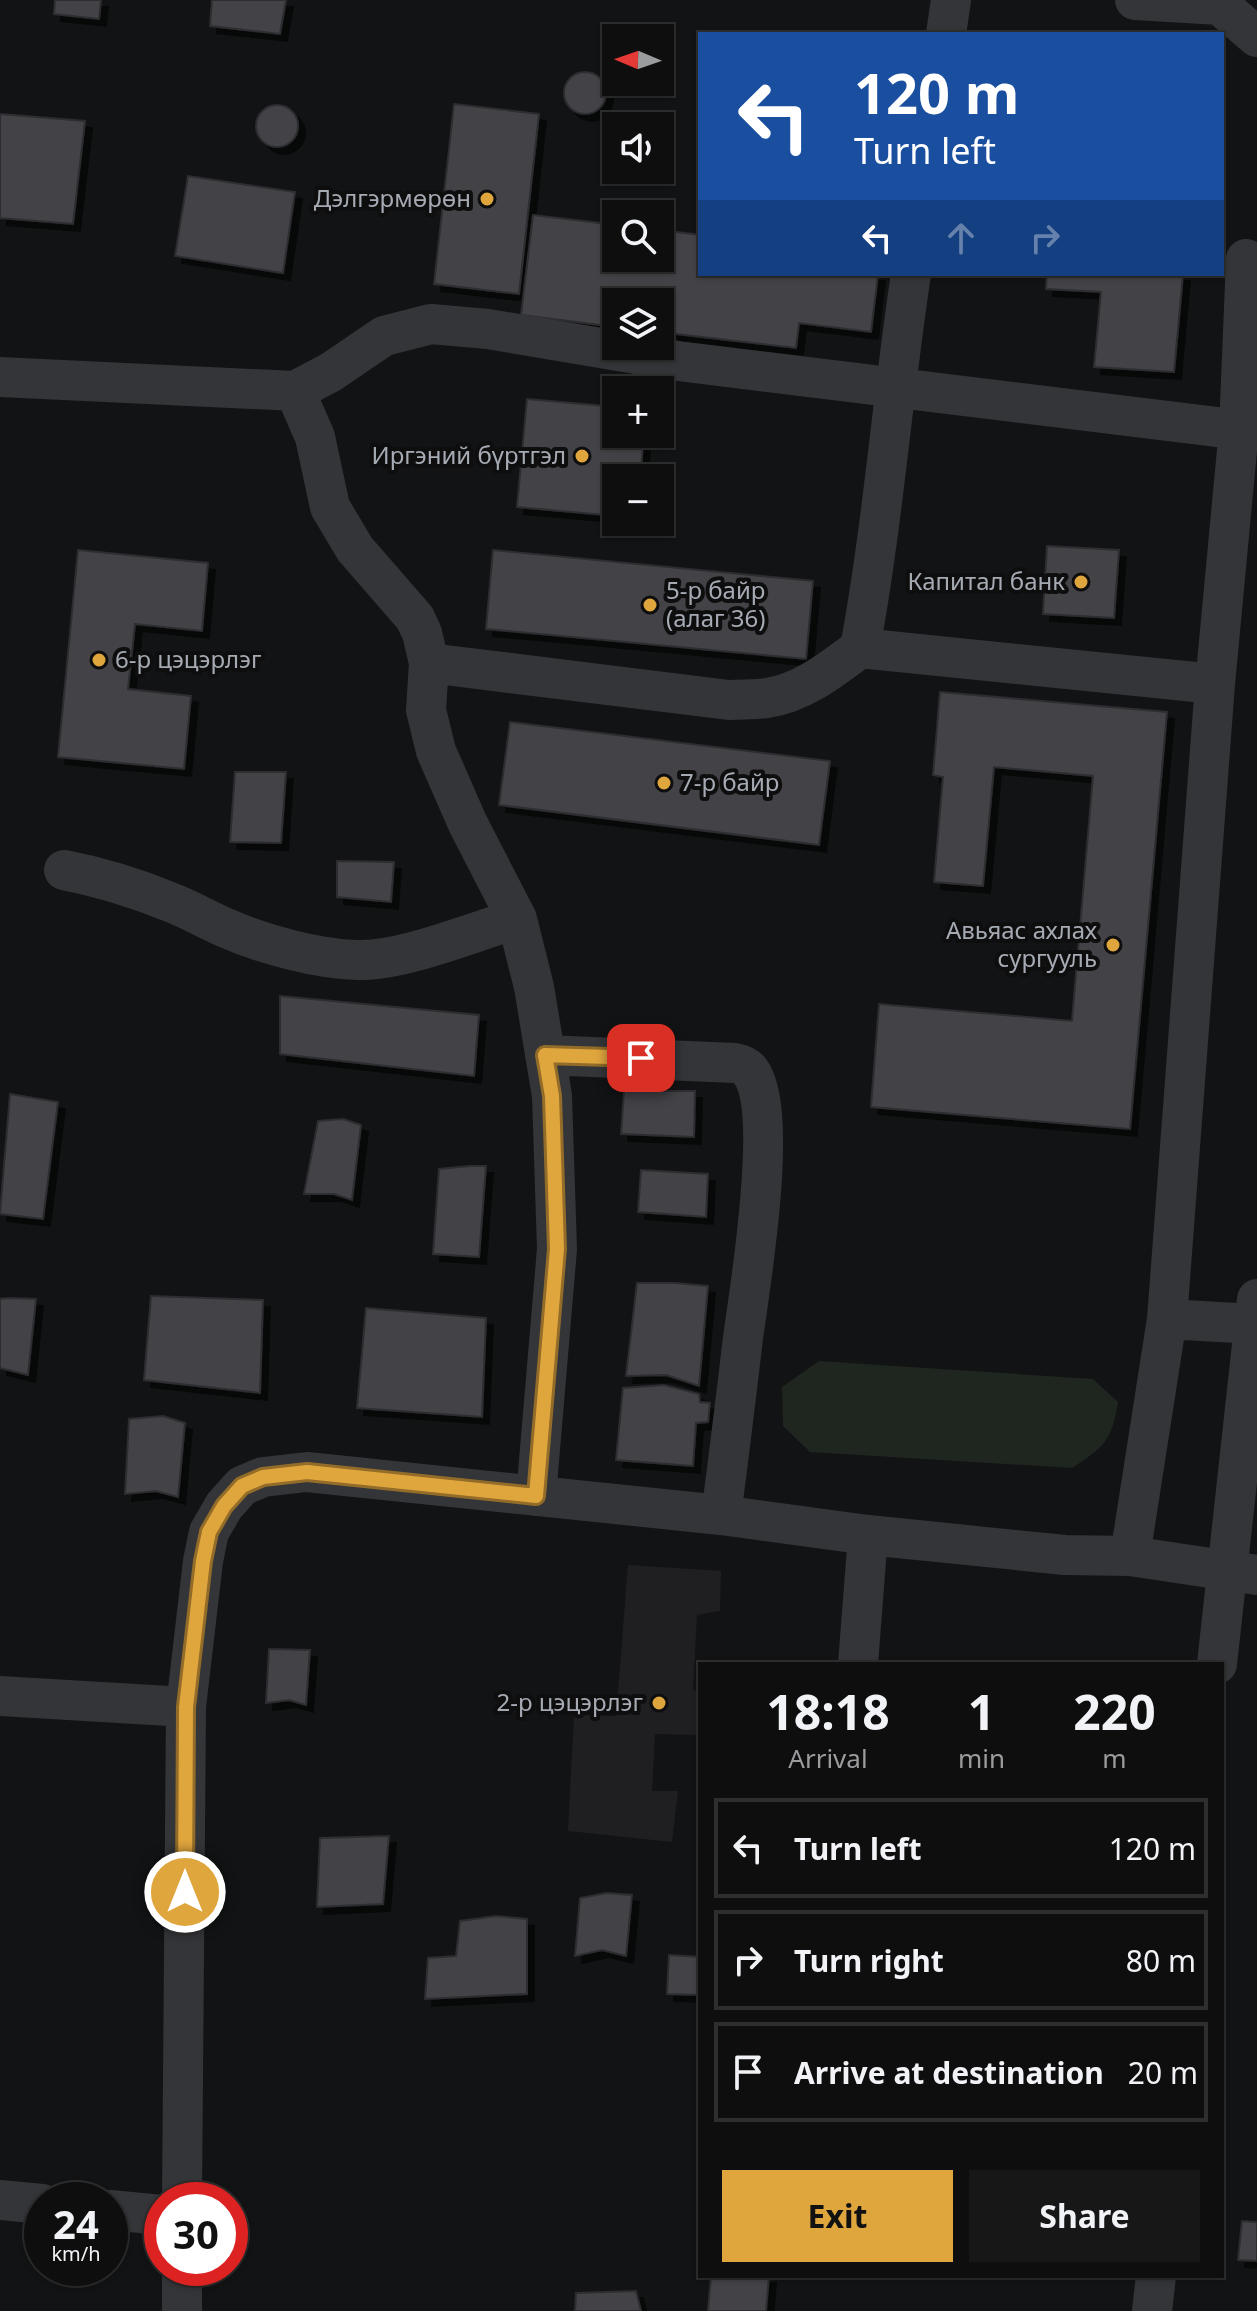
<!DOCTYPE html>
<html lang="en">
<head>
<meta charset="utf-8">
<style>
  body { margin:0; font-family:"Noto Sans",sans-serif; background:#171718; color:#f1f3f6; height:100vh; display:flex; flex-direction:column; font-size:30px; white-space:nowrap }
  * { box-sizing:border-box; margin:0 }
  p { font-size:26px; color:#9b9c9e }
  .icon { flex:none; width:44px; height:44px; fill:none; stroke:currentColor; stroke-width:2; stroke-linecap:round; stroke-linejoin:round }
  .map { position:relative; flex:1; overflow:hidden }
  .panel { position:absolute; left:698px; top:1662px; width:526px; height:616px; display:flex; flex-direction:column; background:#0e0e0f; border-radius:0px; box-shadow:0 2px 6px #0004,0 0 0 2px #2e2e2f }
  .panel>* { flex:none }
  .banner { position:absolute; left:698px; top:32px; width:526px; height:244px; border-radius:0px; box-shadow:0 2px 6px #0004,0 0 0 2px #2e2e2f; background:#1a4fa0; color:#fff; overflow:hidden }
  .needle { width:52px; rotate:272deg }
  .controls { position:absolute; left:602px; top:24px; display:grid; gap:16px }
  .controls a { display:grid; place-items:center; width:72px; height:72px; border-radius:0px; background:#0e0e0f; box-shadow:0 2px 6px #0004,0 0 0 2px #2e2e2f; font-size:40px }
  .speed { position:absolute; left:24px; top:2182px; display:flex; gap:16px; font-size:40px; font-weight:700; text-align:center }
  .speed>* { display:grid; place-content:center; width:104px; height:104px; border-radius:50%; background:#0e0e0f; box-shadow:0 2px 6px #0004,0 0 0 2px #2e2e2f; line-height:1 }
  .speed small { font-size:20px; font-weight:400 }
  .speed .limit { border:12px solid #d22; background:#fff; color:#111 }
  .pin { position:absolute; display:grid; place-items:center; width:68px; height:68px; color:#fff; margin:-34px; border-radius:16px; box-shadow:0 4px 12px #0006 }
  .me { position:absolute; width:88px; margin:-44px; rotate:0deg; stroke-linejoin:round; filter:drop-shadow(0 0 6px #0008) }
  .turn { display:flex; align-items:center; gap:28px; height:168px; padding:0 24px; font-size:36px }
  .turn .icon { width:104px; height:104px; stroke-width:2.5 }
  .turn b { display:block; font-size:56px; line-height:68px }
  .lanes { display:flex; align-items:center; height:76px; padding:0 24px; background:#0003; justify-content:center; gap:40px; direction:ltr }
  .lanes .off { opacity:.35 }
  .eta { display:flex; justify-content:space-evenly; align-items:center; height:136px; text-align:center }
  .eta b { font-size:48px; font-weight:700; line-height:56px }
  .cta { display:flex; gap:16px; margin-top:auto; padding:16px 24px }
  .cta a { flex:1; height:92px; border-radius:0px; background:#e0a63e; color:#111; font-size:32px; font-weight:700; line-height:92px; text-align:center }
  .cta a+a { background:#171718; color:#f1f3f6 }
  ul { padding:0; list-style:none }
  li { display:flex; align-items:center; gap:24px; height:100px; margin:0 16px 12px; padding:0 8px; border:4px solid #2e2e2f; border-radius:0px }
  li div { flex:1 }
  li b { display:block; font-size:30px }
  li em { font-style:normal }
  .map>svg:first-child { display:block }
  .built { fill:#1f1f21 }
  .green { fill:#1f2620 }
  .building { fill:#424347; stroke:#2d2d30; stroke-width:2; filter:url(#shadow) }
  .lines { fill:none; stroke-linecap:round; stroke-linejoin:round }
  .minor { stroke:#343538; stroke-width:40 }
  .route-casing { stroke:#926c28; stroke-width:20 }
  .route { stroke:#e0a63e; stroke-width:14 }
  .poi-dot { fill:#e0a63e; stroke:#0e0e0f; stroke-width:3 }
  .labels { text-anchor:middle; stroke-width:8; stroke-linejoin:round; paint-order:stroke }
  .poi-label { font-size:24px; fill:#a5aab3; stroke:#0e0e0f; text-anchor:end }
</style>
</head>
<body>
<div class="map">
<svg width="1257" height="2311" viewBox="0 0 1257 2311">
  <defs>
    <filter id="shadow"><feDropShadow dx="7" dy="7" stdDeviation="0" flood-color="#0009"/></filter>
  </defs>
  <rect width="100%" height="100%" fill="#121314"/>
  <path class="built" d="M628,1565L721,1571L720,1611L697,1615L693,1690L700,1691V1735L655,1734L652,1791H678L672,1842L568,1831L574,1715L616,1716Z"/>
  <path class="green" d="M819,1361L1093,1379L1118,1402C1112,1441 1104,1447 1072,1468L810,1452L783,1426L782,1387Z"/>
  <path class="building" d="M55,0H101L99,19L54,14Z
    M212,0H286L280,34L210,26Z
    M564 93a21 21 0 1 1 42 0a21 21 0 1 1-42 0Z
    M454,104L539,114L519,294L434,284Z
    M256 126a21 21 0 1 1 42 0a21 21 0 1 1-42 0Z
    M0,114L85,121L73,224L0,218Z
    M188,176L295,192L283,273L175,256Z
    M533,215L616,225V258H660V230L700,235V274H878L871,332L799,323L796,348L660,332V302H616V327L521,315Z
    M1047,274H1183L1174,372L1094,367L1101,292L1046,289Z
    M527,399L616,407V434H644L640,478H616V516L517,507Z
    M1047,546L1119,550L1114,618L1043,614Z
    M78,550L208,563L202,631L135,624L128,689L191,696L184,769L58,757Z
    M493,550L813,581L806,659L486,629Z
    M940,692L1167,712L1130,1129L871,1107L879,1004L1072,1021L1093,776L994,767L983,886L934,882L943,777L933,775Z
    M510,722L830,761L819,845L499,805Z
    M235,772H286L281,843L230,842Z
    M337,861L394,862L391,902L337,897Z
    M280,996L479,1015L474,1076L280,1054Z
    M624,1091H695L694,1137L621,1134Z
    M10,1094L58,1102L43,1219L0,1214Z
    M343,1119L361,1125L352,1200L334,1194H304L318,1121Z
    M470,1166H486L479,1257L433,1254L439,1169Z
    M641,1170L708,1174L706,1217L638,1212Z
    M637,1283H675L708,1286L699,1386L666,1375L626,1376Z
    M151,1296L263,1300L260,1393L144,1380Z
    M8,1298L36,1299L28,1375L0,1368V1299Z
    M366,1308L486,1318L482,1417L357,1408Z
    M664,1385L699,1394L700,1402L710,1403L708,1422L696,1423L693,1466L616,1460L623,1388Z
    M163,1416L185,1423L178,1497L156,1491L125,1494L129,1419Z
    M269,1649L310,1650L306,1705L289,1700L266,1703Z
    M389,1836L383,1904L317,1907L320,1838Z
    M607,1893L632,1895L626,1956L602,1950L575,1956L580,1898Z
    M496,1916L527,1919V1994L425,1999L428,1958L456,1956L460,1921Z
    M669,1955L700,1957V1995L667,1994Z
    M1242,2221L1257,2222V2261L1238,2260Z
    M711,2276H769L766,2311H708Z
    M636,2291L641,2311H575L576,2293Z"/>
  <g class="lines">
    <path class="minor" d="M1135,0L1220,5L1257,37
      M946,34L951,0
      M1246,259L1239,429L1215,684L1167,1319L1254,1324
      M0,377L295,391L331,372L384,336L431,324L488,329L678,361L1257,432
      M295,391L315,437L330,507L355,549L415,618L422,633L429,663L426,710L436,751L468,824L517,919L534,987L552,1096L557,1249L536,1496
      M860,648L1215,684
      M429,663L729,700C742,699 755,700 767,698C802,693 832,669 860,648C883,524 892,399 911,274
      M64,870C100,877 136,888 170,902C189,909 207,920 226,928C262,944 317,959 357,960C401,962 472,932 517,919
      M545,1055L735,1063C740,1064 747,1066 750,1071C780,1111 750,1286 743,1338C736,1397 729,1456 721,1515
      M1130,1556L1167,1319
      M858,1664L868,1535
      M1217,1664L1257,1299
      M0,1696L186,1707L203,1561L209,1532L224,1506L242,1486L263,1477L307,1472L721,1515L868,1535L1065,1555L1130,1556L1257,1575
      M0,2200L42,2204
      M182,2200L186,1707
      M110,2210L162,2215
      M182,2311V2268
      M1152,2311L1156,2276"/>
  </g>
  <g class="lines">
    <defs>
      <path id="route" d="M185,1892L186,1707L203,1561L209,1532L224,1506L242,1486L263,1477L307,1472L536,1496L557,1249L552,1096L545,1055L641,1058"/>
    </defs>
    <use href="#route" class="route-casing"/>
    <use href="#route" class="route"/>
  </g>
  <g class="poi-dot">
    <circle cx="487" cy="199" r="8"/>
    <circle cx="582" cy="456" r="8"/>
    <circle cx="1081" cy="582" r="8"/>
    <circle cx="650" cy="605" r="8"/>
    <circle cx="99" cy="660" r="8"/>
    <circle cx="664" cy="783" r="8"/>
    <circle cx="1113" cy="945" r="8"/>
    <circle cx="659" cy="1703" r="8"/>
  </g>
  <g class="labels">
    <g class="poi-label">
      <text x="471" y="207">Дэлгэрмөрөн</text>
      <text x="566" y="464">Иргэний бүртгэл</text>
      <text x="1065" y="590">Капитал банк</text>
      <text x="666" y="599" text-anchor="start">5-р байр<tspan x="666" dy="28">(алаг 36)</tspan></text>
      <text x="115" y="668" text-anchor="start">6-р цэцэрлэг</text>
      <text x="680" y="791" text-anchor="start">7-р байр</text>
      <text x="1097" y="939">Авьяас ахлах<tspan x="1097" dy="28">сургууль</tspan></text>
      <text x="643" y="1711">2-р цэцэрлэг</text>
    </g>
  </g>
</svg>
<div class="controls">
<a><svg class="needle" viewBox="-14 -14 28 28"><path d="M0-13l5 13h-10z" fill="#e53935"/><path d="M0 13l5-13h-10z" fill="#9b9c9e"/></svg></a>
<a><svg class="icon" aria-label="sound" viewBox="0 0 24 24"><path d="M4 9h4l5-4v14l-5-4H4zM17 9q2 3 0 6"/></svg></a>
<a><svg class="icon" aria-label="search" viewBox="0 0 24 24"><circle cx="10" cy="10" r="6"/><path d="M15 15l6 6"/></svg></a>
<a><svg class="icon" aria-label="layers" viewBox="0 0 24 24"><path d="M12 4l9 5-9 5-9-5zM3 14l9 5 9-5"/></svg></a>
<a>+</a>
<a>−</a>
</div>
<div class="speed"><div>24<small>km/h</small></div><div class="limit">30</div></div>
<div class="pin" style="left:641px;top:1058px;background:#d93025"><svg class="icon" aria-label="arrive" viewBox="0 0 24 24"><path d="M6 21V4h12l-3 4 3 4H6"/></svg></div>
<svg class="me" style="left:185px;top:1892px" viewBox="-20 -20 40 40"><circle r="17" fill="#e0a63e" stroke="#fff" stroke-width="3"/><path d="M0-11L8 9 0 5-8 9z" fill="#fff"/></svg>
<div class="banner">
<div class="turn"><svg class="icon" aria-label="left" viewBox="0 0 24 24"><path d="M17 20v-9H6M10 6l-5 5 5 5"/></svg><div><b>120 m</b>Turn left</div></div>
<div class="lanes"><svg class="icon" aria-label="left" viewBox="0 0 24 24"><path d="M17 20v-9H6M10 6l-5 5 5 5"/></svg><svg class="icon off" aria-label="ahead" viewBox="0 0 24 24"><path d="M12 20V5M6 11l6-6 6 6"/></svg><svg class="icon off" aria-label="right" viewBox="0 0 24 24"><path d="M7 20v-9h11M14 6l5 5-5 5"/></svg></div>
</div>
<section class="panel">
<div class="eta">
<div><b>18:18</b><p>Arrival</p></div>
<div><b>1</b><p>min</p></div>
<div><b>220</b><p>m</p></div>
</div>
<ul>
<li><svg class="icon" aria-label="left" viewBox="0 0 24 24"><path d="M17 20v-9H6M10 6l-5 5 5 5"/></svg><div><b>Turn left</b></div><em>120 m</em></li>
<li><svg class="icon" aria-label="right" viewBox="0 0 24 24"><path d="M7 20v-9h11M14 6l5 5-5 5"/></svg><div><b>Turn right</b></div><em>80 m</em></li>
<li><svg class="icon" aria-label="arrive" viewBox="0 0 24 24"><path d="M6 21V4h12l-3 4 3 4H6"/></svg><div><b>Arrive at destination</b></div><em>20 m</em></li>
</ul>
<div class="cta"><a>Exit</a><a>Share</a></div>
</section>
</div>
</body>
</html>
